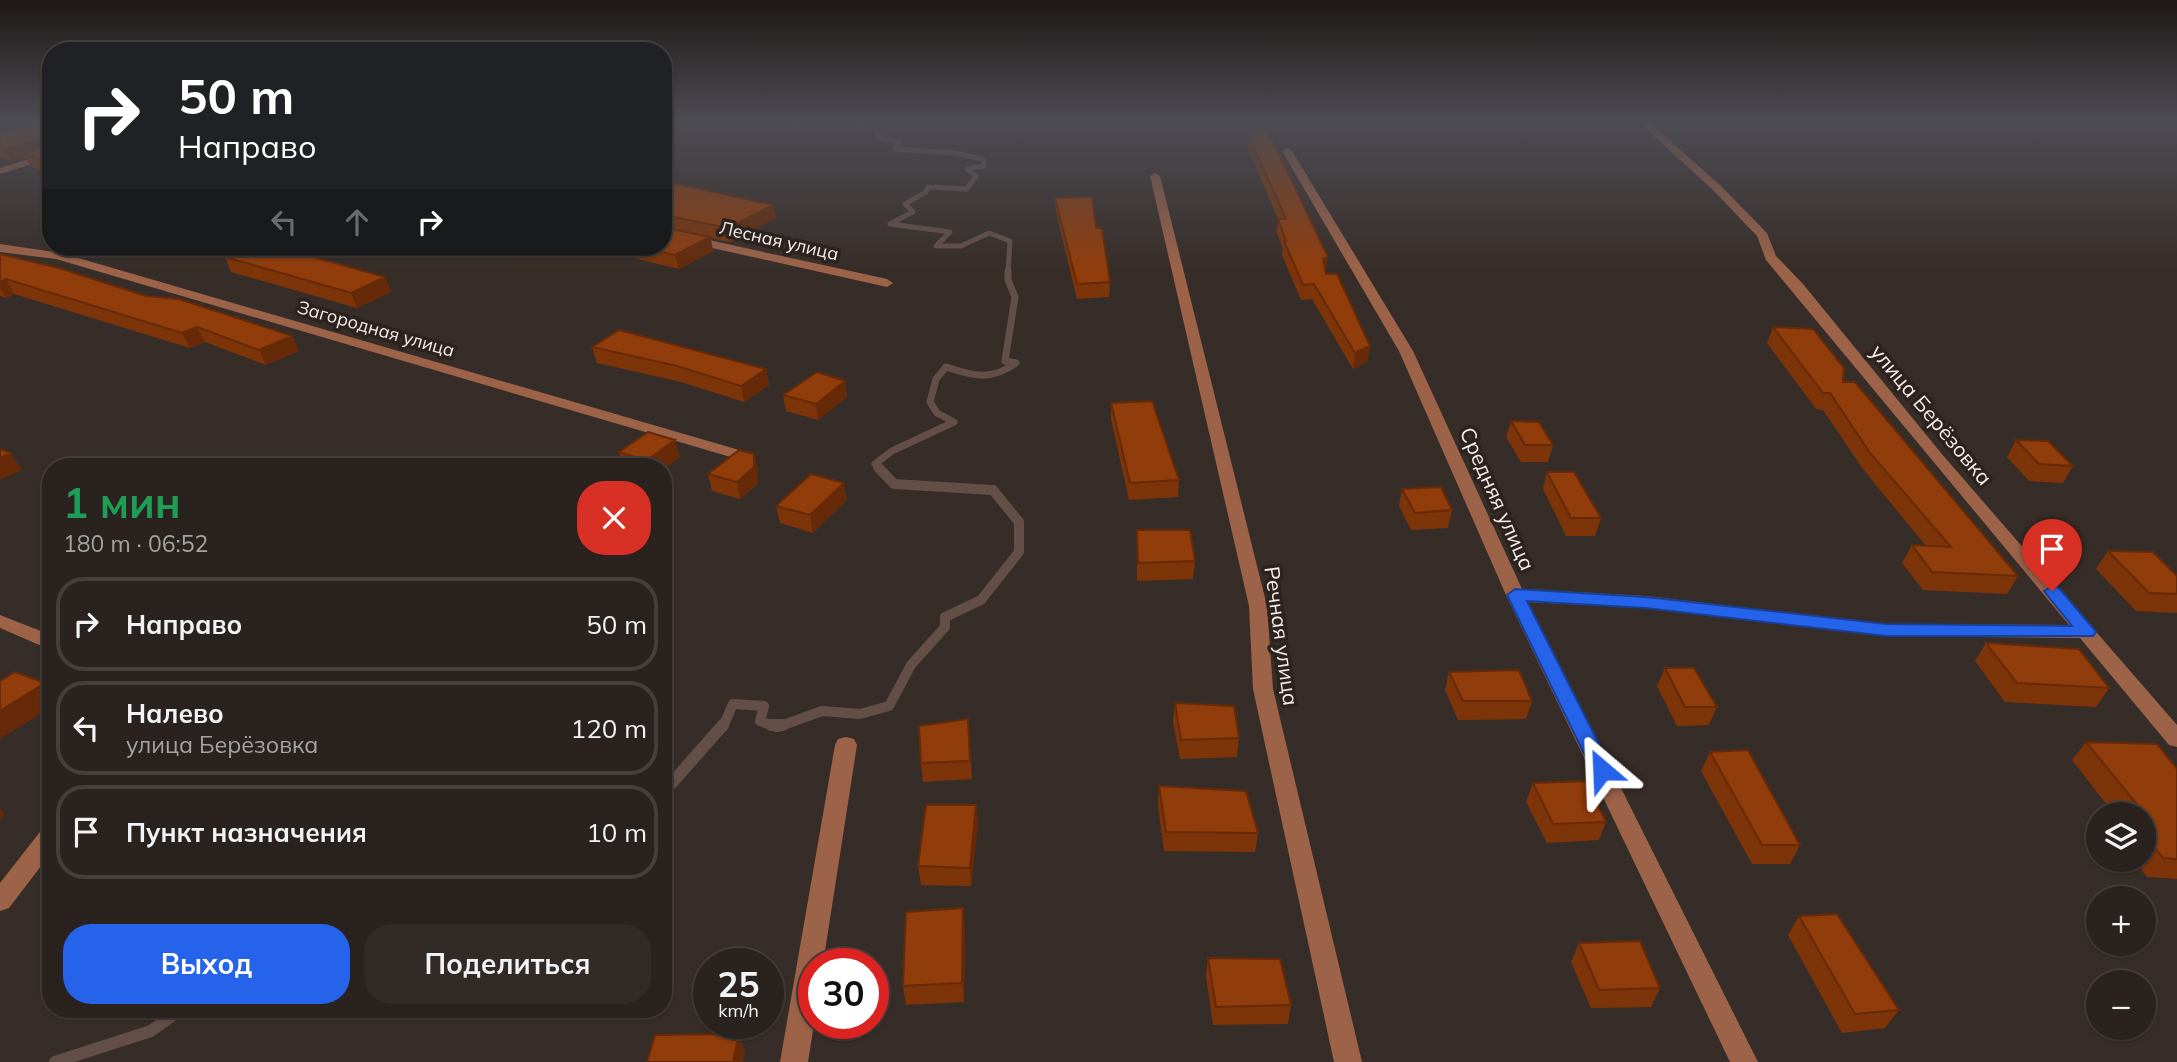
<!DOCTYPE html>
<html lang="ru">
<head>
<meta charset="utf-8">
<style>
  body { margin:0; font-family:Mulish,sans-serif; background:#312a27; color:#f1f3f6; height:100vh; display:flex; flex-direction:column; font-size:26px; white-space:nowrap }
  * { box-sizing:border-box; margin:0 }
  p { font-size:23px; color:#a5a4a4 }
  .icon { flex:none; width:38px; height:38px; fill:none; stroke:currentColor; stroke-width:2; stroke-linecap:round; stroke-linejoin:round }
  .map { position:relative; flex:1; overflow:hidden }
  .panel { position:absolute; left:42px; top:458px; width:630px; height:560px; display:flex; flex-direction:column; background:#29221e; border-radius:28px; box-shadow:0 2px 5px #0004,0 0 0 2px #453f3c }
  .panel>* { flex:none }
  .top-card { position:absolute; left:42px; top:42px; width:630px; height:214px; border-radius:28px; box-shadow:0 2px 5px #0004,0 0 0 2px #453f3c; background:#202124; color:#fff; overflow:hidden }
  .buttons { position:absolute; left:2086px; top:802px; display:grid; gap:14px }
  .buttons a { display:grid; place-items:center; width:70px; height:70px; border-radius:50%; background:#29221e; box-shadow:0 2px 5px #0004,0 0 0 2px #453f3c; font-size:35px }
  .speed { position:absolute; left:693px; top:948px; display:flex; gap:14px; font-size:35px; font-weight:700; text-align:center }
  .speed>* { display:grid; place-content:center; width:91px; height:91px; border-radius:50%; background:#29221e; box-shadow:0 2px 5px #0004,0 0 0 2px #453f3c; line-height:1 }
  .speed small { font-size:18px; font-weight:400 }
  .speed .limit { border:10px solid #d22; background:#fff; color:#111 }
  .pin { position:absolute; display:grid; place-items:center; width:60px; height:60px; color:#fff; margin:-72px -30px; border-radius:50% 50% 50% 0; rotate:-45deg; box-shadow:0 0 7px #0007 }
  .pin .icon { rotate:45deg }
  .me { position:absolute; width:77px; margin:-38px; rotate:334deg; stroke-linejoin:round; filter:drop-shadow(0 0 5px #0008) }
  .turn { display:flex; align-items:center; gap:24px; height:147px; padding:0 21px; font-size:32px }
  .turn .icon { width:91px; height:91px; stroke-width:2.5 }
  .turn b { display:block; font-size:49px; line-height:60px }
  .lanes { display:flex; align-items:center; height:66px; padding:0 21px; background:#0003; justify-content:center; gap:35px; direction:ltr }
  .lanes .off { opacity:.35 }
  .round { display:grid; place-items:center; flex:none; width:74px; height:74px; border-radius:28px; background:#312a27 }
  .overview { display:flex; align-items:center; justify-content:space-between; height:119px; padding:0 21px }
  h1 { font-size:42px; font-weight:700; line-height:52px; color:#1e9e55 }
  .button { display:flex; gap:14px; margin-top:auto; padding:14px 21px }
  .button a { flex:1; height:80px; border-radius:28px; background:#2563eb; color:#fff; font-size:28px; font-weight:700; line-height:80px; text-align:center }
  .button a+a { background:#312a27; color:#f1f3f6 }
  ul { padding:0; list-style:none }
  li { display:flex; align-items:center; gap:21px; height:94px; margin:0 14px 10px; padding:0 7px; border:4px solid #453f3c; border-radius:28px }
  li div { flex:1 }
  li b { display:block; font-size:26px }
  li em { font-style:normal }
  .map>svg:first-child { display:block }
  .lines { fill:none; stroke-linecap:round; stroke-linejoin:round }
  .stream-far3 { stroke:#644f48; stroke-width:5 }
  .stream-far2 { stroke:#644f48; stroke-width:7 }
  .stream-far1 { stroke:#644f48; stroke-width:10 }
  .stream { stroke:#644f48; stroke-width:12 }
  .minor { fill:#9d6349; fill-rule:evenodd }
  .wall { fill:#7d3409 }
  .shaded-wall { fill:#662a08 }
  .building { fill:#913c0b; stroke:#662a08; stroke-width:2 }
  .route { fill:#2563eb; stroke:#184099; stroke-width:2 }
  .labels { text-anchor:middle; stroke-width:7; stroke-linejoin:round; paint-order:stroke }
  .far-street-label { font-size:18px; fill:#f5eeec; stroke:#2c231f }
  .street-label { font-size:21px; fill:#f5eeec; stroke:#2c231f }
</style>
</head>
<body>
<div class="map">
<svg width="2177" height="1062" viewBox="0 0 2177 1062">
  <rect width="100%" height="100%" fill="#372d28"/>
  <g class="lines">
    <path class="stream-far3" d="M836,121L872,128L877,130L879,139L900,141L895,149L956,153L983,159L984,166L967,169L976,176L967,189L928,187L926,192L905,204L913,212L890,224L950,232L936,246H961L989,233L1010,241L1008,272"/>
    <path class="stream-far2" d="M880,469L875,464L892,451L954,422L937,413L930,402L936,379L946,367C973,376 992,381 1016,363L1005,361L1015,297L1008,280V271"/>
    <path class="stream-far1" d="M723,727L733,704L764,706L760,721L776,727
      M778,727L822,711L860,714L889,706L911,665L945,627V617L981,600L1019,552V522L993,490L894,484L878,467"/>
    <path class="stream" d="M771,725H783
      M663,793L723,725
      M55,1062L151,1031L180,1010"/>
    <path class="minor" d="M775,121H795L800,124L795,127Z
      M1645,124H1651L1720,185L1767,233L1776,256L1803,284L1941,453L2177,725V747L2169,745L2080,638L1886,636L1646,608L1528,602L1758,1062H1730L1506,595L1399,351L1282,151L1287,148L1292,151L1413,351L1522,589L1646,596L1886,624L2069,625L1766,260L1757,236L1712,189L1645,128Z
      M51,152V158L0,174V168Z
      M1155,173L1160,176L1267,606L1273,689L1362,1062H1334L1253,689L1249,606L1150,176Z
      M663,230L887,279L893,283L887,287L663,237Z
      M0,244L61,253L746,452L748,455L746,458H734L56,259L0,252Z
      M0,615L51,635V650L0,628Z
      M846,737L854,739L857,745L823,964H814V1024L808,1062H780L835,745L838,739Z
      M51,826V853L9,908L0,911V883L43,828Z"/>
  </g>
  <path class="wall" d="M51,121V173L31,167L26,158L13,161L0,157V132Z
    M668,121H700L690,125Z
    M1249,136L1326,271V274L1370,346L1367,362L1353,369L1312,299L1301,300L1282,255L1283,249L1277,233L1278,219L1248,149Z
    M663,181L773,205L776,218L730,242L711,238L713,251L679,269L588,247H663Z
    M1055,198L1096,228L1110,282L1109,297L1077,299L1056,212Z
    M0,254L299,351L266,365L205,342L190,348L14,294L6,298L0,296Z
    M225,257L385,277L391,292L357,308L231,272Z
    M1773,327L1843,382L2018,576L2007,594L1923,590L1902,563L1912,545L1926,546L1863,469L1823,410L1816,409L1767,343Z
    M592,347L766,369L769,385L744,402L681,382L597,363Z
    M845,381L847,397L818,420L786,411L783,395Z
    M1111,403L1179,480L1178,497L1129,500L1111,419Z
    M1511,421L1553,445L1548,462H1521L1506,437Z
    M675,440L680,457L663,469V467H623L619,452Z
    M2016,440L2073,466L2063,483L2029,481L2007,457Z
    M758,471V484L740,499L712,491L708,474Z
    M1547,472L1601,518L1595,536H1566L1543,489Z
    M1402,489L1452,510L1448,528L1411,530L1399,506Z
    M847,500L813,533L780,523L776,506Z
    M1137,530L1195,561L1193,579L1137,581Z
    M2108,551L2177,576V613L2136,611L2096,569Z
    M1986,643L2109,688L2096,707L2005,702L1975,661Z
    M1665,668L1717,707L1709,725L1677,726L1657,686Z
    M1449,672L1532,701L1526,719L1458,720L1445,690Z
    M1175,703L1239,738L1237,757L1180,759L1173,722Z
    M968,719L972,779L923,782L921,763Z
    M2086,742L2177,769V879L2147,877L2133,859H2144V814H2114L2072,760Z
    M1710,752L1800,845L1790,864H1752L1701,771Z
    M1533,783L1606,822L1599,840L1547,843L1526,802Z
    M1159,786L1258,833L1255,852L1164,851L1158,805Z
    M976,805L978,824L971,886L921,885L918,866Z
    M1799,916L1899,1010L1885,1028L1842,1033L1788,935Z
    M965,927L964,1002L906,1005L903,986Z
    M1579,943L1660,988L1651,1007L1591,1008L1571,962Z
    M1208,958L1291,1005L1288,1024L1213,1025L1206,976Z"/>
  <path class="shaded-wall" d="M689,121H700L690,125Z
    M46,138L51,146L24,154L26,158L13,161L6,149Z
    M773,205L776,218L730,242L728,228Z
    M710,237L713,251L679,269L675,255Z
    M1328,257L1326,271L1321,274L1323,259Z
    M385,277L391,292L357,308L351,293Z
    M6,279L14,294L6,298L0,288V282Z
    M197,327L205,342L190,348L182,333Z
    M292,336L299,351L266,365L259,350Z
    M1370,346L1367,362L1353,369L1355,353Z
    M766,369L769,385L744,402L741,386Z
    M845,381L847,397L818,420L816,404Z
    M675,440L680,457L663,469V467H648L646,461Z
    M11,453L22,470L0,480V458Z
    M754,454L758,471V484L740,499L737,482Z
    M844,483L847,500L813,533L810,515Z
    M45,683L51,691V707L0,739V711Z
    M976,805L978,824L971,886L970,868Z
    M0,808L5,814L0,821Z
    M963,908L965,927L964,1002L962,983Z
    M739,1034L745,1052L743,1062H733Z"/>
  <path class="building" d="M43,121H51V161L49,162L24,154L46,147V138L6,149L0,147V132Z
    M1267,129L1328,257L1323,259L1326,274H1337L1370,346L1355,353L1314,284L1303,285L1284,241H1286L1278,219H1286L1249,136Z
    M663,181L773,205L728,228L663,215Z
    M1092,197L1096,228H1102L1110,282L1077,284L1055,198Z
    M663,227L710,237L675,255L642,247H663Z
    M250,247H277L385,277L351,293L225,257Z
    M0,254L59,268L146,296L179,299L292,336L259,350L197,327L182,333L6,279L0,282Z
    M1773,327L1813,329L1844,368L1843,382H1855L2018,576L1932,572L1912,545L1951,547L1870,453L1830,393H1823Z
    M619,330L766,369L741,386L677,366L592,347Z
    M817,372L845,381L816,404L783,395Z
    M1152,401L1179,480L1130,483L1111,403Z
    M1511,421L1539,422L1553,445H1525Z
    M648,432L675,440L646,461L619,452Z
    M2016,440L2048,441L2073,466L2039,464Z
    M0,449L11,453L0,458Z
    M739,450L754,454V467L737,482L708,474Z
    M1547,472H1574L1601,518H1571Z
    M811,474L844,483L810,515L776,506Z
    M1441,487L1452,510L1415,513L1402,489Z
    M1137,530H1190L1195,561L1138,563Z
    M2108,551L2153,552L2177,576V594L2149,593Z
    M1986,643L2079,649L2109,688L2017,683Z
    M1665,668H1694L1717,707H1685Z
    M1519,670L1532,701H1463L1449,672Z
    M15,672L45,683L0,711V681Z
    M1175,703L1234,706L1239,738L1181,740Z
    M968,719L970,761L921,763L919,726Z
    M2086,742L2157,744L2177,769V859L2163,858L2144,834V818H2148Z
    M1748,750L1800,845H1762L1710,752Z
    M1586,781L1606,822L1553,824L1533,783Z
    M1159,786L1246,791L1258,833L1166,832Z
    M926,805H976L970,868L918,866Z
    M963,908L962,983L903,986L906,912Z
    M1837,914L1899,1010L1855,1014L1799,916Z
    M1640,941L1660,988L1599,990L1579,943Z
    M1208,958L1280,959L1291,1005L1216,1007Z
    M739,1034L733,1062H647L655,1035Z"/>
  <linearGradient id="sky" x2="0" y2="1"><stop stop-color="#1e1916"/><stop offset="0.45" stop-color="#4d4c53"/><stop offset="1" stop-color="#4d4c53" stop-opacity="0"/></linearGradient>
  <rect width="2177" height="270" fill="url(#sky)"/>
  <path class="route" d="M2052,586L2058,587L2093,628L2096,632L2093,636H1886L1646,608L1527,601L1612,770L1609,776H1595L1592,770L1507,595L1515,589L1646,597L1886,624L2072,626L2044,591Z"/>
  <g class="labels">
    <g class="far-street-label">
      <text transform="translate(779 241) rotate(13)" y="6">Лесная улица</text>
      <text transform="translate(376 329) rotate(16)" y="6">Загородная улица</text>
    </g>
    <g class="street-label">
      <text transform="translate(1931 415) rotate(50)" y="7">улица Берёзовка</text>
      <text transform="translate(1497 499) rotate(66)" y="7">Средняя улица</text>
      <text transform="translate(1281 636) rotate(82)" y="7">Речная улица</text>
    </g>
  </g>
</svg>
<div class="buttons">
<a><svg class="icon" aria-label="layers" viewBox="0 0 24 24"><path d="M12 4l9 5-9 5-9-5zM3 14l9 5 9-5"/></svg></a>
<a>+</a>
<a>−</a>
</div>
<div class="speed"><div>25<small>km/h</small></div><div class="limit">30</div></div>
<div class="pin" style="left:2052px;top:591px;background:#d93025"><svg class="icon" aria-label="arrive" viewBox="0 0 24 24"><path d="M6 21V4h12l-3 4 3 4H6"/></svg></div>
<svg class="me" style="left:1602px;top:770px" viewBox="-20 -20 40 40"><path d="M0-17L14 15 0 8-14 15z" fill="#2563eb" stroke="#fff" stroke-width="4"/></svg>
<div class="top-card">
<div class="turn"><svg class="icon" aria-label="right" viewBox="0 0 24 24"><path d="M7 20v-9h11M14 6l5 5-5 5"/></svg><div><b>50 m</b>Направо</div></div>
<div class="lanes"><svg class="icon off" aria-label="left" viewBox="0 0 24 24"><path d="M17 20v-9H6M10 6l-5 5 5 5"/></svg><svg class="icon off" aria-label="ahead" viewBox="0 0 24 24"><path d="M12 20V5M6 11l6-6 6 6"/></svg><svg class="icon" aria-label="right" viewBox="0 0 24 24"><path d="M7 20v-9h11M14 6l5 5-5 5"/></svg></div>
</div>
<section class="panel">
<div class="overview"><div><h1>1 мин</h1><p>180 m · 06:52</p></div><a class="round" style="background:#d93025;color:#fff"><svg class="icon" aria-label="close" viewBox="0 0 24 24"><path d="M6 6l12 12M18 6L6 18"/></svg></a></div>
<ul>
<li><svg class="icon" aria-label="right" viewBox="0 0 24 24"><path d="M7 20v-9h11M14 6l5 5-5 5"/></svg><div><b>Направо</b></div><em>50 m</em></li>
<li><svg class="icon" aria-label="left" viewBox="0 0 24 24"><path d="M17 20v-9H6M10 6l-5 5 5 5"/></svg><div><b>Налево</b><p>улица Берёзовка</p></div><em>120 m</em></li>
<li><svg class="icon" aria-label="arrive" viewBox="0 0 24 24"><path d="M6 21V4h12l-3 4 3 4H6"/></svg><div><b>Пункт назначения</b></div><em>10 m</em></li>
</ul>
<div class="button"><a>Выход</a><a>Поделиться</a></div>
</section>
</div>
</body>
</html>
